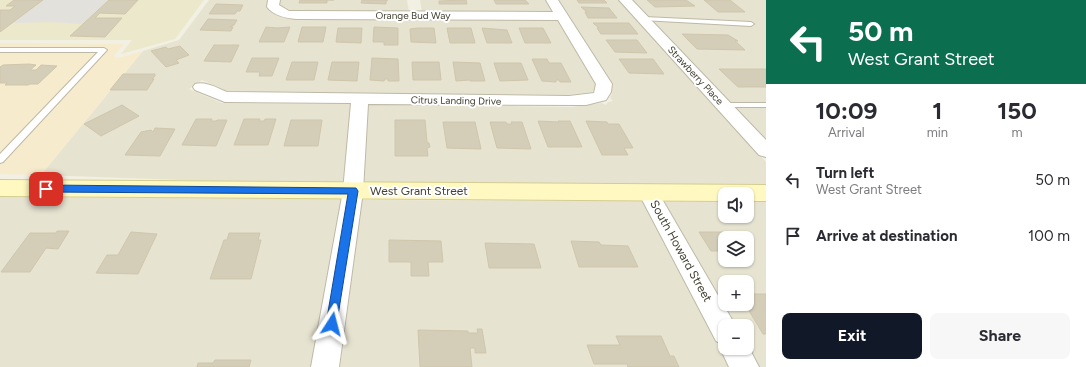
<!DOCTYPE html>
<html lang="en">
<head>
<meta charset="utf-8">
<style>
  body { margin:0; font-family:Figtree,sans-serif; background:#f7f7f7; color:#2b2b33; height:100vh; display:flex; flex-direction:column; font-size:15px; white-space:nowrap }
  * { box-sizing:border-box; margin:0 }
  p { font-size:13px; color:#7c7c81 }
  .icon { flex:none; width:22px; height:22px; fill:none; stroke:currentColor; stroke-width:2; stroke-linecap:round; stroke-linejoin:round }
  .map { position:relative; flex:1; overflow:hidden }
  .side { display:flex; flex-direction:column; background:#fff; width:320px }
  .side>* { flex:none }
  .hud { background:#0b6e4f; color:#fff; overflow:hidden }
  .fabs { position:absolute; left:718px; top:187px; display:grid; gap:8px }
  .fabs a { display:grid; place-items:center; width:36px; height:36px; border-radius:8px; background:#fff; box-shadow:0 1px 3px #0004; font-size:20px }
  .pin { position:absolute; display:grid; place-items:center; width:34px; height:34px; color:#fff; margin:-17px; border-radius:8px; box-shadow:0 2px 6px #0006 }
  .me { position:absolute; width:44px; margin:-22px; rotate:9deg; stroke-linejoin:round; filter:drop-shadow(0 0 3px #0008) }
  .turn { display:flex; align-items:center; gap:14px; height:84px; padding:0 16px; font-size:18px }
  .turn .icon { width:52px; height:52px; stroke-width:2.5 }
  .turn b { display:block; font-size:28px; line-height:34px }
  .eta { display:flex; justify-content:space-evenly; align-items:center; height:68px; text-align:center }
  .eta b { font-size:24px; font-weight:700; line-height:28px }
  .action { display:flex; gap:8px; margin-top:auto; padding:8px 16px }
  .action a { flex:1; height:46px; border-radius:8px; background:#111827; color:#fff; font-size:16px; font-weight:700; line-height:46px; text-align:center }
  .action a+a { background:#f7f7f7; color:#2b2b33 }
  ul { padding:0; list-style:none }
  li { display:flex; align-items:center; gap:12px; height:56px; padding:0 16px }
  li div { flex:1 }
  li b { display:block; font-size:15px }
  li em { font-style:normal }
  main { display:flex; flex:1; min-height:0 }
  .map>svg:first-child { display:block }
  .residential { fill:#e7e3d1; fill-rule:evenodd }
  .commercial { fill:#f6ebcd }
  .education { fill:#ece8cc }
  .parking { fill:#e3e1dc }
  .building { fill:#d4cdb8; stroke:#cfc6ab }
  .lines { fill:none; stroke-linecap:round; stroke-linejoin:round }
  .lane-casing { stroke:#beb9a6; stroke-width:2 }
  .street-casing { stroke:#beb9a6; stroke-width:2 }
  .secondary-casing { stroke:#d4cd91; stroke-width:2 }
  .lane { fill:#fff; fill-rule:evenodd }
  .street { fill:#fff; fill-rule:evenodd }
  .secondary { fill:#fff9c1; fill-rule:evenodd }
  .route { fill:#1a73e8; stroke:#114b97 }
  .labels { text-anchor:middle; stroke-width:4; stroke-linejoin:round; paint-order:stroke }
  .far-street-label { font-size:10px; fill:#444033; stroke:#fff }
  .street-label { font-size:12px; fill:#444033; stroke:#fff }
</style>
</head>
<body>
<main>
<div class="map">
<svg width="766" height="367" viewBox="0 0 766 367">
  <rect width="100%" height="100%" fill="#f2f0e3"/>
  <path class="residential" d="M209,0H268L267,8L273,13L283,17L295,18L558,19L595,83V89L592,92L566,95L229,92L202,80L189,89L222,103L351,104L343,182L210,181L41,175L143,51L179,40Z
    M280,0H407L409,12H298L283,8L279,6Z
    M420,0H546L554,13L422,12Z
    M559,0H619L641,22L766,162V185L364,182L368,104L571,107L602,103L606,105L608,102L613,101L610,98L612,94V84Z
    M631,0H766V141L654,22Z
    M0,197L341,199L311,367H0Z
    M362,200L643,201L730,367H340Z
    M664,201L725,202V216H747V202H766V367H760L747,345V326H736ZM725,238H747V260H725ZM725,282H747V304H725Z"/>
  <path class="commercial" d="M0,43L124,44L114,55L115,57L118,58L143,51L41,175L0,174Z"/>
  <path class="education" d="M0,0H204L175,39L121,54L132,40H0Z"/>
  <path class="parking" d="M44,0H109L82,24L51,22L13,23Z"/>
  <path class="building" d="M14,0H43L0,32V10H10L15,6H6Z
    M109,0H138L125,14L100,13L95,18H122L105,37L70,36Z
    M300,0H334H327V3H299Z
    M362,0H388L386,1V4L361,3Z
    M466,0L467,4H439V1Z
    M494,0H525L529,4H496Z
    M577,0H604L607,3H579Z
    M647,0H686L695,6L655,7Z
    M704,0H730L745,12H718Z
    M216,4L243,5L240,11H237L235,14H209Z
    M581,7L609,8L617,18H588L585,12H587Z
    M208,19L237,20L234,25L230,27H233L231,31L200,30Z
    M593,23H629L638,34H601L597,28H599Z
    M266,27L277,28L290,27L284,42H259Z
    M302,27H326L323,42H298Z
    M374,27L398,28V45H384V42H373Z
    M338,28H362L361,43L336,42Z
    M418,28H434L436,43L411,42L410,29Z
    M447,28H471L475,43H450Z
    M482,28L507,30L512,43H487Z
    M519,28H543L551,43H525Z
    M682,34L728,35L738,41H735L745,50L697,49Z
    M606,40H637L647,53L615,52Z
    M214,45H239L231,62L204,61Z
    M180,46L189,55L176,60L179,63L166,67L151,51L166,47L168,49Z
    M252,58H279L272,76H259L260,72H246Z
    M372,58L398,59L399,81H388V79H385L384,81L370,80Z
    M532,59H547L549,63H561L571,82H560L559,80H556V82L542,81Z
    M619,59H653L664,74L629,73Z
    M292,62H318L314,80H286Z
    M332,62H359L357,81L328,80Z
    M412,62H439L441,80H413Z
    M453,62L480,63L485,81H470V80L456,81Z
    M494,63H521L528,80L500,81Z
    M29,64L36,65L30,70H36L41,65L57,66L38,84H30L28,85H5L7,83H0V67L3,65Z
    M719,69H766V87H738Z
    M123,74H155V76L152,79H154L147,90H110Z
    M122,105L139,116L101,136L84,124Z
    M196,119H212L211,121H216L217,120H227L216,146L182,145Z
    M244,119H260L259,121H264L265,119H276L268,145H234Z
    M291,120H322L318,146H284Z
    M395,120H425L427,142L429,143L430,147L427,148L428,156H395Z
    M538,121L559,122L558,121H570L582,147H548Z
    M586,121L607,122L608,124H619L633,148H624L628,155H602Z
    M443,122H475L481,149L447,148Z
    M490,122H506L507,124H512L511,122H522L531,149L497,148Z
    M155,128L175,129L160,156L125,155L141,132L151,130L153,132Z
    M57,231H69L58,249L46,248L30,272H1L30,233H56Z
    M131,232L157,234L138,274L96,273L107,255H118Z
    M699,232H724L728,238H725V251H711Z
    M229,233H260L258,240H261L251,279H210L224,240H227Z
    M389,240L441,241L443,262H428L429,276H411V262H389Z
    M571,241L599,242L601,245L628,246L638,267H579Z
    M485,243L534,244L541,268H489Z
    M747,294H766V334H763L745,304H747Z
    M477,329H482L486,353H475V348H470L472,367H420L418,330L468,331V333H478Z
    M616,336H661L670,356H674L679,367H628L627,364H594L587,345H620Z
    M215,360H251L249,367H197L198,363H213Z"/>
  <g class="lines">
    <defs>
      <path id="lane" d="M644,17L751,22L754,24L751,26L642,20V18Z
        M0,48H104L107,50L3,162L0,163V154L98,52H0Z
        M721,103H766V107H721L720,105Z"/>
      <path id="street" d="M268,0H280L279,5L289,11H296L553,12L546,0H558L612,84L611,92L606,100L586,105L368,104L363,191L339,367H311L343,191L351,103L225,102L195,90L193,87L195,84C206,81 217,88 227,92L569,96L594,93L596,84L558,20L296,19C286,18 274,16 267,7Z
        M619,0H632L766,140V157L759,155Z
        M648,185L655,187L734,323L736,326H725V348H747V344L759,367H729L720,348L722,344L716,341L638,192L641,187Z"/>
      <path id="secondary" d="M0,180L766,185V201H747V194H725V201L0,196Z"/>
    </defs>
    <use href="#lane" class="lane-casing"/>
    <use href="#street" class="street-casing"/>
    <use href="#secondary" class="secondary-casing"/>
    <use href="#lane" class="lane"/>
    <use href="#street" class="street"/>
    <use href="#secondary" class="secondary"/>
  </g>
  <path class="route" d="M46,185L356,188L358,191L336,328L332,329L328,328L326,324L348,194L46,192L41,189Z"/>
  <g class="labels">
    <g class="far-street-label">
      <text x="413" y="19">Orange Bud Way</text>
      <text transform="translate(696 75) rotate(47)" y="4">Strawberry Place</text>
      <text transform="translate(456 100) rotate(1)" y="4">Citrus Landing Drive</text>
    </g>
    <g class="street-label">
      <text x="419" y="195">West Grant Street</text>
      <text transform="translate(681 251) rotate(61)" y="4">South Howard Street</text>
    </g>
  </g>
</svg>
<div class="fabs">
<a><svg class="icon" aria-label="sound" viewBox="0 0 24 24"><path d="M4 9h4l5-4v14l-5-4H4zM17 9q2 3 0 6"/></svg></a>
<a><svg class="icon" aria-label="layers" viewBox="0 0 24 24"><path d="M12 4l9 5-9 5-9-5zM3 14l9 5 9-5"/></svg></a>
<a>+</a>
<a>−</a>
</div>
<div class="pin" style="left:46px;top:189px;background:#d93025"><svg class="icon" aria-label="arrive" viewBox="0 0 24 24"><path d="M6 21V4h12l-3 4 3 4H6"/></svg></div>
<svg class="me" style="left:332px;top:324px" viewBox="-20 -20 40 40"><path d="M0-17L14 15 0 8-14 15z" fill="#1a73e8" stroke="#fff" stroke-width="4"/></svg>
</div>
<section class="side">
<div class="hud">
<div class="turn"><svg class="icon" aria-label="left" viewBox="0 0 24 24"><path d="M17 20v-9H6M10 6l-5 5 5 5"/></svg><div><b>50 m</b>West Grant Street</div></div>
</div>
<div class="eta">
<div><b>10:09</b><p>Arrival</p></div>
<div><b>1</b><p>min</p></div>
<div><b>150</b><p>m</p></div>
</div>
<ul>
<li><svg class="icon" aria-label="left" viewBox="0 0 24 24"><path d="M17 20v-9H6M10 6l-5 5 5 5"/></svg><div><b>Turn left</b><p>West Grant Street</p></div><em>50 m</em></li>
<li><svg class="icon" aria-label="arrive" viewBox="0 0 24 24"><path d="M6 21V4h12l-3 4 3 4H6"/></svg><div><b>Arrive at destination</b></div><em>100 m</em></li>
</ul>
<div class="action"><a>Exit</a><a>Share</a></div>
</section>
</main>
</body>
</html>
